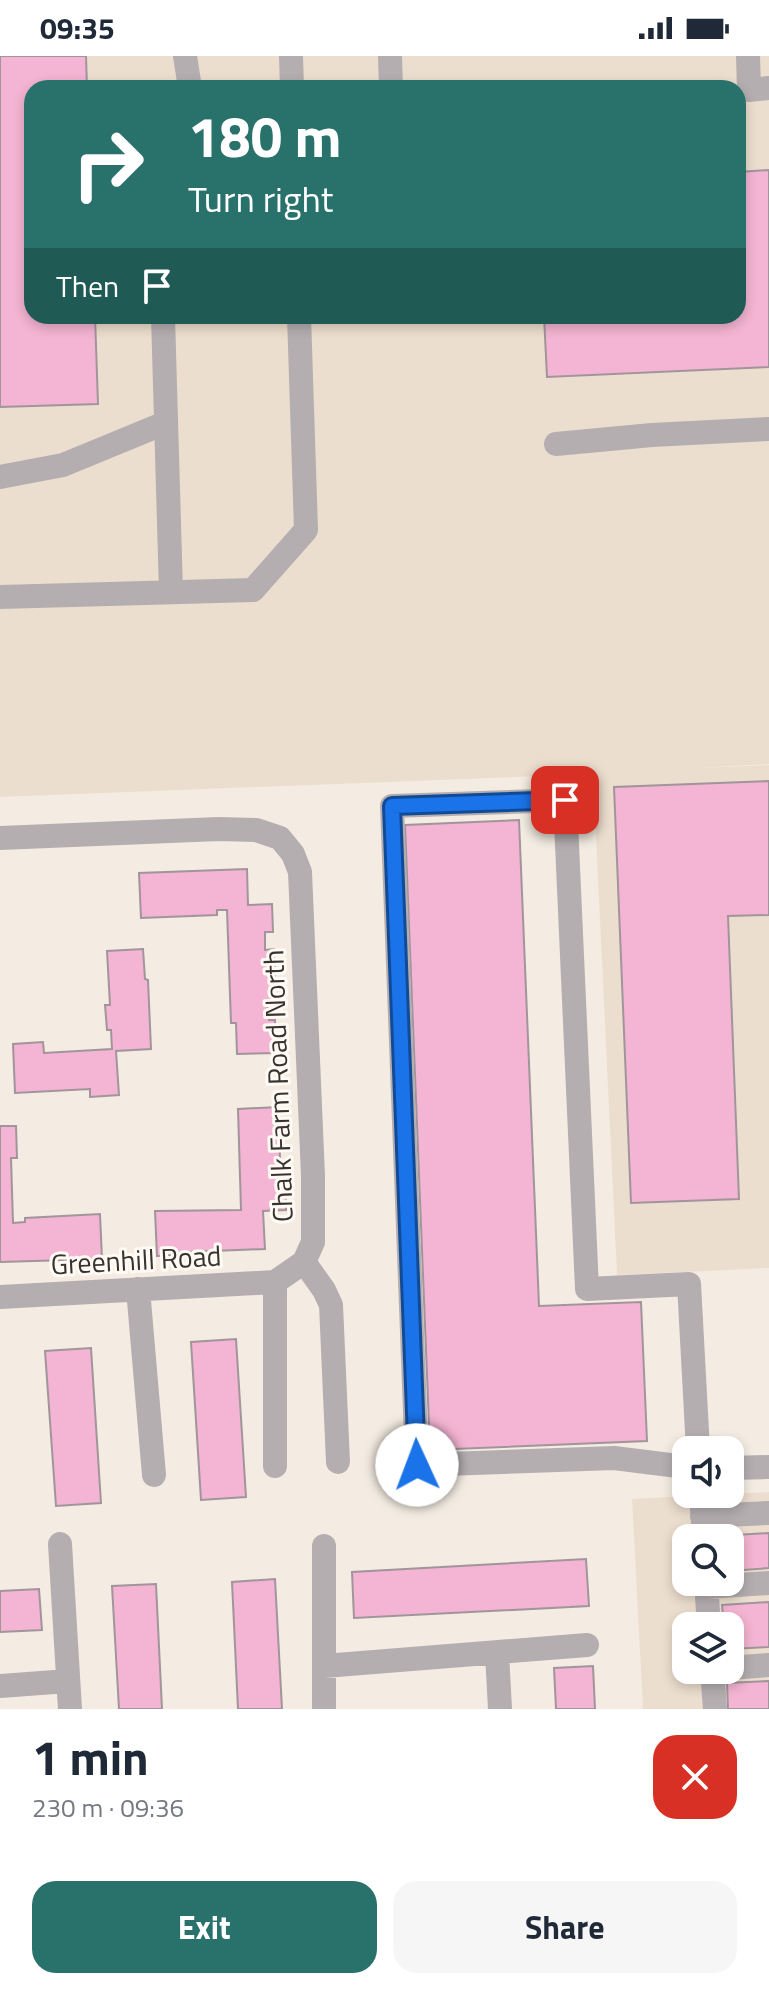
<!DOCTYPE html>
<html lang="en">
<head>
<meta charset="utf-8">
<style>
  body { margin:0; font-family:"Titillium Web",sans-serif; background:#f6f6f7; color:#1f2937; height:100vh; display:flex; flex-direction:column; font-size:30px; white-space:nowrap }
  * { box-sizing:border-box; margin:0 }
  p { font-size:26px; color:#747a83 }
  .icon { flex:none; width:44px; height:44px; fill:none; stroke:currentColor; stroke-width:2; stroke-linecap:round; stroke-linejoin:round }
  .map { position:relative; height:1653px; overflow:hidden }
  .side { display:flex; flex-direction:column; background:#fff; flex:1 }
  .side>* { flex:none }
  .banner { position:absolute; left:24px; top:24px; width:722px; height:244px; border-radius:24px; box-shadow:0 4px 12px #0003; background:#29716b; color:#fff; overflow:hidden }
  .fabs { position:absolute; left:672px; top:1380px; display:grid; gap:16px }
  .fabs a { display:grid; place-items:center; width:72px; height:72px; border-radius:16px; background:#fff; box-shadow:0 4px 12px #0003; font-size:40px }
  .pin { position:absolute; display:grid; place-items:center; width:68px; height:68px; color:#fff; margin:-34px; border-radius:16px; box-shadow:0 4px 12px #0006 }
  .me { position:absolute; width:88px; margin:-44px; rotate:358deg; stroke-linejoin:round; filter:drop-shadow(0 0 6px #0008) }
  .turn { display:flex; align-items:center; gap:28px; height:168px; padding:0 32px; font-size:36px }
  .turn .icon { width:104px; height:104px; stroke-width:2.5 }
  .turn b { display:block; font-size:56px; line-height:68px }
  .then { display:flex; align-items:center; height:76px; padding:0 32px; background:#0003; gap:16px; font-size:30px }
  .round { display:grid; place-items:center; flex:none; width:84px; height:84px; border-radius:24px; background:#f6f6f7 }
  .overview { display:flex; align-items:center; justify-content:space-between; height:136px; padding:0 32px }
  h1 { font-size:48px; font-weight:700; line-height:60px }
  .button { display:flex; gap:16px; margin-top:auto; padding:16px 32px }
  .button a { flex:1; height:92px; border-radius:24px; background:#29716b; color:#fff; font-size:32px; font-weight:700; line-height:92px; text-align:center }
  .button a+a { background:#f6f6f7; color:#1f2937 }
  .status { display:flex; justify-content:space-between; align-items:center; height:56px; padding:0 40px; background:#fff; direction:ltr }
  .status svg { height:22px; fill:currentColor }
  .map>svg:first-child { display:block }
  .built { fill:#ecdece; fill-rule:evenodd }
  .building { fill:#f4b4d3; stroke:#a1959b; stroke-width:2 }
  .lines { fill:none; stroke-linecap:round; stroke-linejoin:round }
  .minor { stroke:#b4aeb0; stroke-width:24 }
  .route-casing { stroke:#114b97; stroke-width:20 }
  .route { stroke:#1a73e8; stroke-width:14 }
  .labels { text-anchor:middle; stroke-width:6; stroke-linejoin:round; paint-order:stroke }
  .street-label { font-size:28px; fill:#373430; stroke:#fffaf4 }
</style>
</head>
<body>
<div class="status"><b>09:35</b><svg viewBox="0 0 49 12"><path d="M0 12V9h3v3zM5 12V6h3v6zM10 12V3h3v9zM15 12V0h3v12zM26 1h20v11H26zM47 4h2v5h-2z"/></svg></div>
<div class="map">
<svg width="769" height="1653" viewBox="0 0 769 1653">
  <rect width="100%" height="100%" fill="#f4ece2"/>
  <path class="built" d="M0,0H769V708L700,712L769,709V1212L617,1219L593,718L0,741ZM32,32H738V260H32Z
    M769,1436V1653H643L632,1443ZM686,1482H730V1526H686ZM686,1570H730V1614H686Z"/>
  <path class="building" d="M0,0H86L87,32H32V260H95L98,348L0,351Z
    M769,114V311L547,321L544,260H738V116Z
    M769,725V859L728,860L739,1143L631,1147L614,731Z
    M519,764L539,1250L641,1246L647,1385L430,1394L405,769Z
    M247,813L248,849L272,848L273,876H265V894L274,893L275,920L271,921L272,943L267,944L269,964H275L276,997L237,998L236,967H231L227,854H217V859L141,862L139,817Z
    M143,893L145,923L148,924L151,993L116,995L119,1039L90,1041V1033L15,1037L13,988L43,986L44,997L112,993L111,974H107L105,949H110L107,895Z
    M278,1051L281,1128H286V1154L263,1155L265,1193L188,1196V1199L157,1200L155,1155L241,1154L238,1053Z
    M0,1070H16L17,1102H11L13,1167L25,1166V1162L100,1158L102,1203L0,1206Z
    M236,1283L246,1441L201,1444L191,1286Z
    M91,1292L101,1447L56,1450L45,1295Z
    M769,1477V1512L730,1515V1482L717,1480Z
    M586,1503L589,1550L354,1562L352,1516Z
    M275,1523L282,1653H238L232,1526Z
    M156,1528L162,1653H119L112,1530Z
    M39,1533L42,1574L0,1576V1535Z
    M769,1546V1591L730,1593V1570H724L722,1549Z
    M593,1610L595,1653H556L554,1612Z
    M769,1625V1653H728L727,1627Z"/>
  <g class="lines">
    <path class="minor" d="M185,0L190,32
      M291,0L292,32
      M390,0L391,32
      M748,0L749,34L769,32
      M163,260L171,536
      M556,388L652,379L769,373
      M0,421L63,409L165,367
      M0,541L253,534L306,474L299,260
      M0,782L219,773L256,774L280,782L293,798L300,816L313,1120V1186L304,1206L275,1226L0,1241
      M304,1206L324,1234L331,1249L338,1406
      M138,1233L154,1419
      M275,1410V1226
      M686,1411L614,1402L417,1409L392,750L565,744L587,1233L689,1228L698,1394
      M730,1412L769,1411
      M701,1438L704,1482
      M702,1460L769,1457
      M60,1488L70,1653
      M324,1490V1653
      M706,1526L709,1570
      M707,1531L769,1527
      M497,1597L500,1653
      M324,1610L587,1589
      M730,1612L769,1609
      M712,1614L715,1653
      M0,1630L68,1625"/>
  </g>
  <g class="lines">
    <defs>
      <path id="route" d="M417,1409L392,750L565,744"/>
    </defs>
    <use href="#route" class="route-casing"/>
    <use href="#route" class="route"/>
  </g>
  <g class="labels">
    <g class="street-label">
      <text transform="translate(278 1030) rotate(-92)" y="10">Chalk Farm Road North</text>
      <text transform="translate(136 1204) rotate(-3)" y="10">Greenhill Road</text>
    </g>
  </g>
</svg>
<div class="fabs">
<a><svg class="icon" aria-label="sound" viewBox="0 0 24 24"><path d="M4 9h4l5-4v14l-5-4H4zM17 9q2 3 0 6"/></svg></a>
<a><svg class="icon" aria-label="search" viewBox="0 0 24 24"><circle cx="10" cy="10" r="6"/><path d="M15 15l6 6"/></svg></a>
<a><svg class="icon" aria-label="layers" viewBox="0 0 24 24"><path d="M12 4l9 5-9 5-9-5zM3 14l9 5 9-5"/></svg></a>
</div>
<div class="pin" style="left:565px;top:744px;background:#d93025"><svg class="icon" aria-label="arrive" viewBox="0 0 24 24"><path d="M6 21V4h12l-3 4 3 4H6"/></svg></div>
<svg class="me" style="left:417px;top:1409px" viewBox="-20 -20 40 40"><circle r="19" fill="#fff"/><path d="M0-13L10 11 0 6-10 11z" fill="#1a73e8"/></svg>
<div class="banner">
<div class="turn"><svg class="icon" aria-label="right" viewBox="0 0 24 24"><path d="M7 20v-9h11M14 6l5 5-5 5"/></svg><div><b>180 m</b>Turn right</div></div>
<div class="then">Then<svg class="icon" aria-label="arrive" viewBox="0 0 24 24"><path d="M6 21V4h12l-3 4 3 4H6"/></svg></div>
</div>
</div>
<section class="side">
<div class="overview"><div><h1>1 min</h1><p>230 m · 09:36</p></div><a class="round" style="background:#d93025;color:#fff"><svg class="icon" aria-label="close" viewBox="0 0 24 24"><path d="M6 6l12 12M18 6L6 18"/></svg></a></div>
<div class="button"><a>Exit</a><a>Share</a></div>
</section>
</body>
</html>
